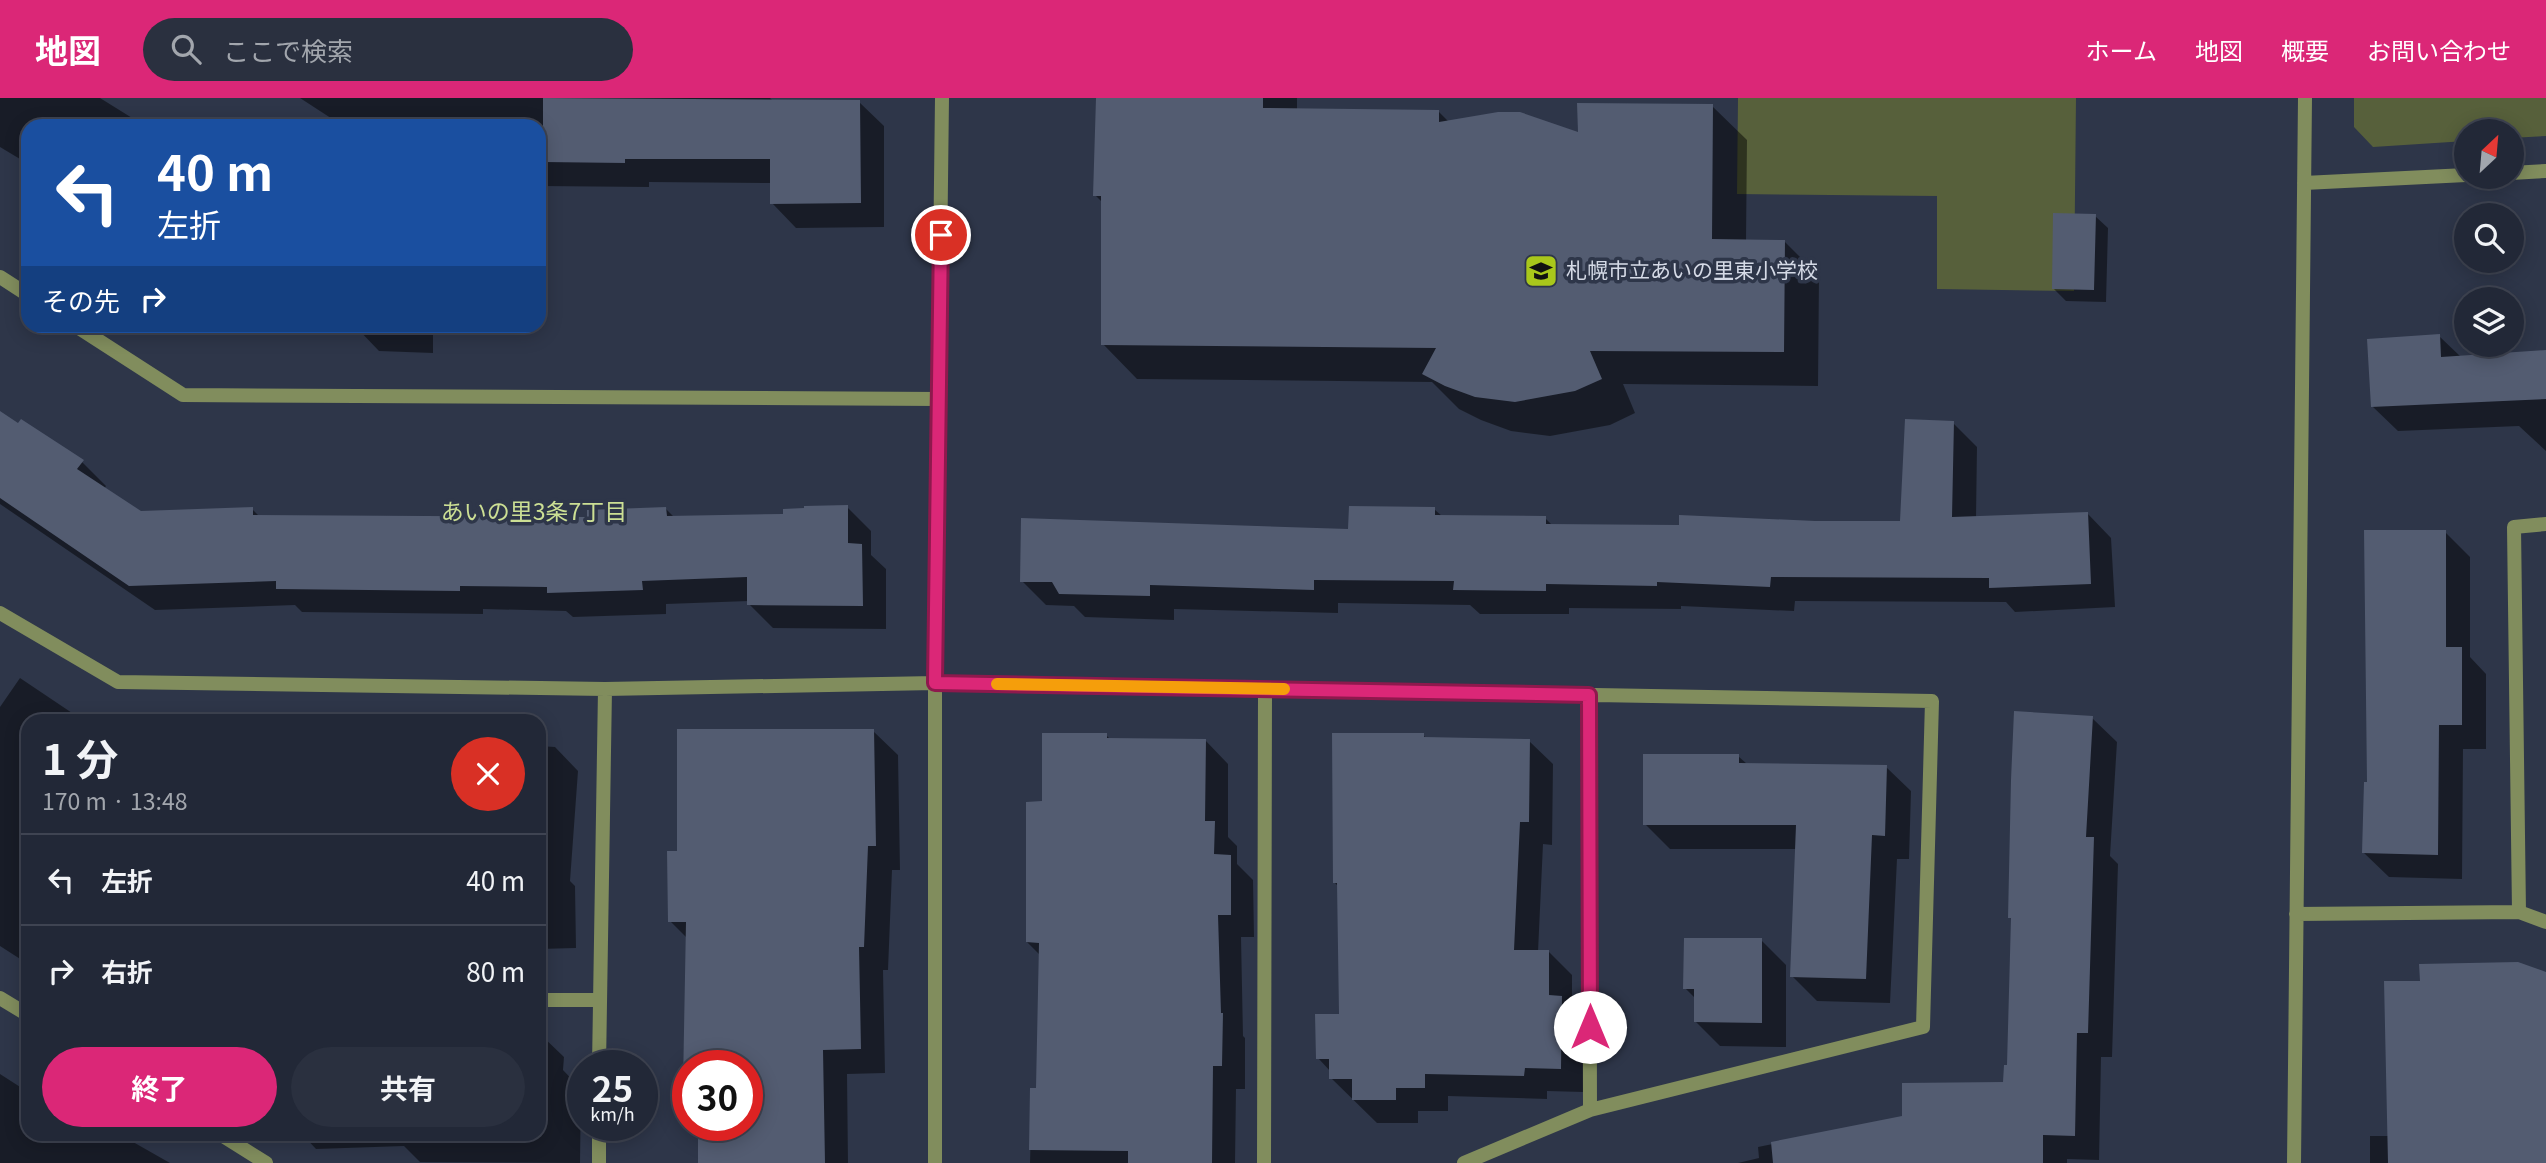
<!DOCTYPE html>
<html lang="ja">
<head>
<meta charset="utf-8">
<style>
  body { margin:0; font-family:Georgia,"Noto Sans JP",serif; background:#2a303f; color:#f1f3f6; height:100vh; display:flex; flex-direction:column; font-size:26px; white-space:nowrap }
  * { box-sizing:border-box; margin:0 }
  p { font-size:23px; color:#a2a6ad }
  .icon { flex:none; width:38px; height:38px; fill:none; stroke:currentColor; stroke-width:2; stroke-linecap:round; stroke-linejoin:round }
  .map { position:relative; flex:1; overflow:hidden }
  .side { position:absolute; left:21px; top:616px; width:525px; height:427px; display:flex; flex-direction:column; background:#222837; border-radius:21px; box-shadow:0 4px 18px #0003,0 0 0 2px #3f4452 }
  .side>* { flex:none }
  .banner { position:absolute; left:21px; top:21px; width:525px; height:214px; border-radius:21px; box-shadow:0 4px 18px #0003,0 0 0 2px #3f4452; background:#1a4fa0; color:#fff; overflow:hidden }
  .needle { width:46px; rotate:26deg }
  .tools { position:absolute; left:2454px; top:21px; display:grid; gap:14px }
  .tools a { display:grid; place-items:center; width:70px; height:70px; border-radius:50%; background:#222837; box-shadow:0 4px 18px #0003,0 0 0 2px #3f4452; font-size:35px }
  .speed { position:absolute; left:567px; top:952px; display:flex; gap:14px; font-size:35px; font-weight:700; text-align:center }
  .speed>* { display:grid; place-content:center; width:91px; height:91px; border-radius:50%; background:#222837; box-shadow:0 4px 18px #0003,0 0 0 2px #3f4452; line-height:1 }
  .speed small { font-size:18px; font-weight:400 }
  .speed .limit { border:10px solid #d22; background:#fff; color:#111 }
  .pin { position:absolute; display:grid; place-items:center; width:60px; height:60px; color:#fff; margin:-30px; border:4px solid #fff; border-radius:50%; box-shadow:0 2px 7px #0007 }
  .me { position:absolute; width:77px; margin:-38px; rotate:0deg; stroke-linejoin:round; filter:drop-shadow(0 0 5px #0008) }
  .turn { display:flex; align-items:center; gap:24px; height:147px; padding:0 21px; font-size:32px }
  .turn .icon { width:91px; height:91px; stroke-width:2.5 }
  .turn b { display:block; font-size:49px; line-height:60px }
  .then { display:flex; align-items:center; height:66px; padding:0 21px; background:#0003; gap:14px; font-size:26px }
  .round { display:grid; place-items:center; flex:none; width:74px; height:74px; border-radius:37px; background:#2a303f }
  .summary { display:flex; align-items:center; justify-content:space-between; height:119px; padding:0 21px }
  h1 { font-size:42px; font-weight:700; line-height:52px }
  .cta { display:flex; gap:14px; margin-top:auto; padding:14px 21px }
  .cta a { flex:1; height:80px; border-radius:42px; background:#db2777; color:#fff; font-size:28px; font-weight:700; line-height:80px; text-align:center }
  .cta a+a { background:#2a303f; color:#f1f3f6 }
  ul { padding:0; list-style:none }
  li { display:flex; align-items:center; gap:21px; height:91px; padding:0 21px; border-top:2px solid #3f4452 }
  li div { flex:1 }
  li b { display:block; font-size:26px }
  li em { font-style:normal }
  header { display:flex; align-items:center; gap:42px; box-sizing:border-box; height:98px; padding:0 35px; background:#db2777; color:#fff }
  header strong { font-size:33px }
  nav { display:flex; gap:38px; margin-inline-start:auto; font-size:24px }
  .search { width:490px; height:63px; background:#2a303f; display:flex; align-items:center; gap:18px; box-sizing:border-box; padding:0 24px; border-radius:38px; color:#a2a6ad; font-size:26px }
  .map>svg:first-child { display:block }
  .green { fill:#57603b }
  .shadow { fill:#0007 }
  .building { fill:#535c71 }
  .lines { fill:none; stroke-linecap:round; stroke-linejoin:round }
  .minor { stroke:#818d5d; stroke-width:14 }
  .route-casing { stroke:#8e194d; stroke-width:18 }
  .route { stroke:#db2777; stroke-width:12 }
  .slow { stroke:#f59e0b; stroke-width:12 }
  .labels { text-anchor:middle; stroke-width:7; stroke-linejoin:round; paint-order:stroke }
  .poi-label { font-size:21px; fill:#d5dae6; stroke:#2e3649; text-anchor:start }
  .neighbourhood-label { font-size:23px; fill:#ccdf94; stroke:#2e3649 }
</style>
</head>
<body>
<header>
<strong>地図</strong>
<div class="search"><svg class="icon" aria-label="search" viewBox="0 0 24 24"><circle cx="10" cy="10" r="6"/><path d="M15 15l6 6"/></svg>ここで検索</div>
<nav><a>ホーム</a><a>地図</a><a>概要</a><a>お問い合わせ</a></nav>
</header>
<div class="map">
<svg width="2546" height="1065" viewBox="0 0 2546 1065">
  <rect width="100%" height="100%" fill="#2e3649"/>
  <path class="green" d="M1738,0H2076L2074,193L1937,191V98L1737,96Z
    M2354,0H2546V38L2511,40V33H2466V43L2373,49L2354,29Z"/>
  <path class="shadow" d="M0,0H100L145,28H28V62L25,64L0,49Z
    M300,0H770L773,3L859,4L884,28V129L796,130L772,105V85L649,84V89L539,88V28H339L340,26Z
    M1098,0H1297V13L1439,14L1449,24L1579,37L1712,8L1747,42L1746,143H1784L1819,178L1818,288L1623,286L1635,315L1610,327L1550,338L1511,333L1481,322L1459,311L1432,284L1137,281L1103,246V105L1095,97Z
    M2095,118L2108,130L2106,204L2066,203L2053,190Z
    M355,228H433V255L379,253Z
    M2439,238L2461,259L2546,254V353L2519,328L2398,333L2373,309Z
    M0,315L82,364L106,388L104,391L140,415L252,411L260,419L589,421L666,411L675,420L785,418L847,409L871,433V457L886,471V531L773,530L749,506V503L666,506V516L573,519L566,513L483,511V516L302,514L295,507L155,512L0,406Z
    M1953,325L1977,349L1976,420L2087,415L2111,440L2115,509L2015,514L2006,504L1795,503L1794,513L1681,508V511L1569,510V516H1480L1470,507L1338,505V515L1174,511V522L1085,519L1074,508L1046,507L1022,483L1350,433L1434,411L1443,419L1545,420L1553,428L1681,429L1902,425Z
    M2445,434L2470,459V559L2486,576V651H2463L2462,781L2389,779L2364,755L2369,686Z
    M20,580L84,623H28V866L0,848V609Z
    M2092,620L2117,644L2110,758L2118,766L2112,959H2101L2099,1062L2067,1061V1065H1738L1759,1060L1758,1049L1904,1019L2005,986L2008,968L2012,822L2010,819Z
    M873,633L898,657L900,772H892L888,872H883L885,975L847,976L848,1065H700L747,1027V968H688V989L685,986L687,840L670,823L679,754Z
    M1106,637L1111,642H1205L1228,666V739L1237,748V766L1253,782L1254,839H1241L1243,938L1245,940V991H1236L1235,1065H1030L1032,992H1037L1040,857L1027,844L1044,705Z
    M1423,637L1427,641L1529,643L1553,666L1552,747L1543,746L1538,854H1549L1572,877V910L1584,923L1583,994L1547,993V1001L1448,998V1013H1418V1025H1377L1331,980V974L1318,960L1340,918L1338,788L1335,785Z
    M539,648L555,649L578,673L570,783L575,788L576,850L539,851Z
    M1738,658L1747,666L1886,669L1911,693L1909,761H1897L1890,905L1817,903L1792,878L1797,751H1670L1645,726Z
    M1761,842L1786,867V949L1720,948L1696,924V901L1685,890Z
    M2546,876V1065H2370V1038H2390Z
    M539,935L564,959L563,972L581,991L580,1065L420,1064L404,1048L316,1051L302,1036H539Z
    M0,976L28,994V1036H119L170,1065H0Z"/>
  <path class="building" d="M543,0L860,2L861,105L770,106V61H625V65L543,64Z
    M1096,0H1263V10L1439,12V24L1498,14H1520L1578,34L1577,5L1713,6L1712,141L1785,142L1784,254L1590,253L1602,281L1575,293L1515,304L1475,299L1445,288L1422,276L1436,250L1101,247V98H1093Z
    M2053,115L2096,116L2094,192L2052,191Z
    M2440,236L2441,259L2546,252V301L2371,309L2367,241Z
    M0,313L18,325L21,321L84,362L77,371L141,413L253,409V417L587,419V412L666,409L667,418L783,416V411L804,410V408L848,407V445L862,446L863,508L747,507V479L642,483L643,492L547,495V489L460,488V493L276,491V483L129,488L0,400Z
    M1905,321L1954,323L1952,419L2088,414L2091,486L1989,490V480L1771,479L1770,489L1657,484V488L1546,486V493L1453,492L1454,483L1314,482V492L1150,487V498L1059,496L1052,484H1020L1021,420L1348,431L1349,408L1435,409V417L1546,418V426L1679,427V417L1815,423H1900Z
    M2364,432H2446V549H2462V627H2439L2438,757L2362,755L2364,684H2367Z
    M2014,613L2093,618L2086,739H2094L2088,935H2077L2075,1038L2043,1037V1065H1773L1771,1044L1902,1018V985L2003,984L2004,967H2007L2011,820H2008L2011,682Z
    M677,631H874L876,748H868L864,849H859L861,951L823,952L825,1065H698V1027H747V968H688V987H683L686,824H668L667,753H677Z
    M1042,635H1107V640L1206,641L1205,723H1215L1214,756L1231,757V817H1218L1221,915H1223L1222,968H1213L1212,1065H1128V1053L1029,1052L1030,990H1036L1039,845L1026,844V704L1042,703Z
    M1332,635H1424V639L1530,641L1529,724H1520L1514,852H1549V897L1562,898L1561,971L1525,970L1524,978L1425,976V990H1396V1002H1352V981H1329V961H1316L1315,916H1339L1337,785H1333Z
    M1643,656H1739V665L1887,667L1885,738L1872,737L1866,881L1790,879L1796,727H1643Z
    M1684,840H1762V925L1694,924V891H1683Z
    M2518,864L2546,874V1065H2388L2384,883H2420L2419,866Z"/>
  <g class="lines">
    <path class="minor" d="M2511,75L2546,73
      M2304,85L2466,77
      M0,179L28,197
      M76,228L183,297L939,301
      M0,515L118,584L605,591L935,585L1932,603L1923,929L1590,1012L1464,1065
      M1589,597L1590,1012
      M2519,814L2514,429L2546,426
      M2296,816L2519,814L2546,824
      M0,900L28,917
      M539,902H600
      M599,968L605,591
      M220,1036L266,1065
      M599,1065V1027
      M935,1065V585L942,0
      M1264,1065L1265,591
      M2294,1065L2305,0"/>
  </g>
  <g class="lines">
    <defs>
      <path id="route" d="M941,137L935,585L1589,597L1590,929"/>
    </defs>
    <use href="#route" class="route-casing"/>
    <use href="#route" class="route"/>
    <path class="slow" d="M997,586L1284,591"/>
  </g>
  <defs>
    <symbol id="school-square" viewBox="-11 -11 22 22"><rect x="-9" y="-9" width="18" height="18" rx="4" fill="#a9c71b" stroke="#2e3649"/><path d="M0-5L7-2L0 1L-7-2ZM-4 1L0 2.5L4 1V4Q0 6-4 4Z" fill="#111"/></symbol>
  </defs>
  <g fill-rule="evenodd">
    <use href="#school-square" x="1522" y="154" width="38" height="38"/>
  </g>
  <g class="labels">
    <g class="poi-label">
      <text x="1566" y="180">札幌市立あいの里東小学校</text>
    </g>
    <g class="neighbourhood-label">
      <text x="534" y="422">あいの里3条7丁目</text>
    </g>
  </g>
</svg>
<div class="tools">
<a><svg class="needle" viewBox="-14 -14 28 28"><path d="M0-13l5 13h-10z" fill="#e53935"/><path d="M0 13l5-13h-10z" fill="#a2a6ad"/></svg></a>
<a><svg class="icon" aria-label="search" viewBox="0 0 24 24"><circle cx="10" cy="10" r="6"/><path d="M15 15l6 6"/></svg></a>
<a><svg class="icon" aria-label="layers" viewBox="0 0 24 24"><path d="M12 4l9 5-9 5-9-5zM3 14l9 5 9-5"/></svg></a>
</div>
<div class="speed"><div>25<small>km/h</small></div><div class="limit">30</div></div>
<div class="pin" style="left:941px;top:137px;background:#d93025"><svg class="icon" aria-label="arrive" viewBox="0 0 24 24"><path d="M6 21V4h12l-3 4 3 4H6"/></svg></div>
<svg class="me" style="left:1590px;top:929px" viewBox="-20 -20 40 40"><circle r="19" fill="#fff"/><path d="M0-13L10 11 0 6-10 11z" fill="#db2777"/></svg>
<div class="banner">
<div class="turn"><svg class="icon" aria-label="left" viewBox="0 0 24 24"><path d="M17 20v-9H6M10 6l-5 5 5 5"/></svg><div><b>40 m</b>左折</div></div>
<div class="then">その先<svg class="icon" aria-label="right" viewBox="0 0 24 24"><path d="M7 20v-9h11M14 6l5 5-5 5"/></svg></div>
</div>
<section class="side">
<div class="summary"><div><h1>1 分</h1><p>170 m · 13:48</p></div><a class="round" style="background:#d93025;color:#fff"><svg class="icon" aria-label="close" viewBox="0 0 24 24"><path d="M6 6l12 12M18 6L6 18"/></svg></a></div>
<ul>
<li><svg class="icon" aria-label="left" viewBox="0 0 24 24"><path d="M17 20v-9H6M10 6l-5 5 5 5"/></svg><div><b>左折</b></div><em>40 m</em></li>
<li><svg class="icon" aria-label="right" viewBox="0 0 24 24"><path d="M7 20v-9h11M14 6l5 5-5 5"/></svg><div><b>右折</b></div><em>80 m</em></li>
</ul>
<div class="cta"><a>終了</a><a>共有</a></div>
</section>
</div>
</body>
</html>
